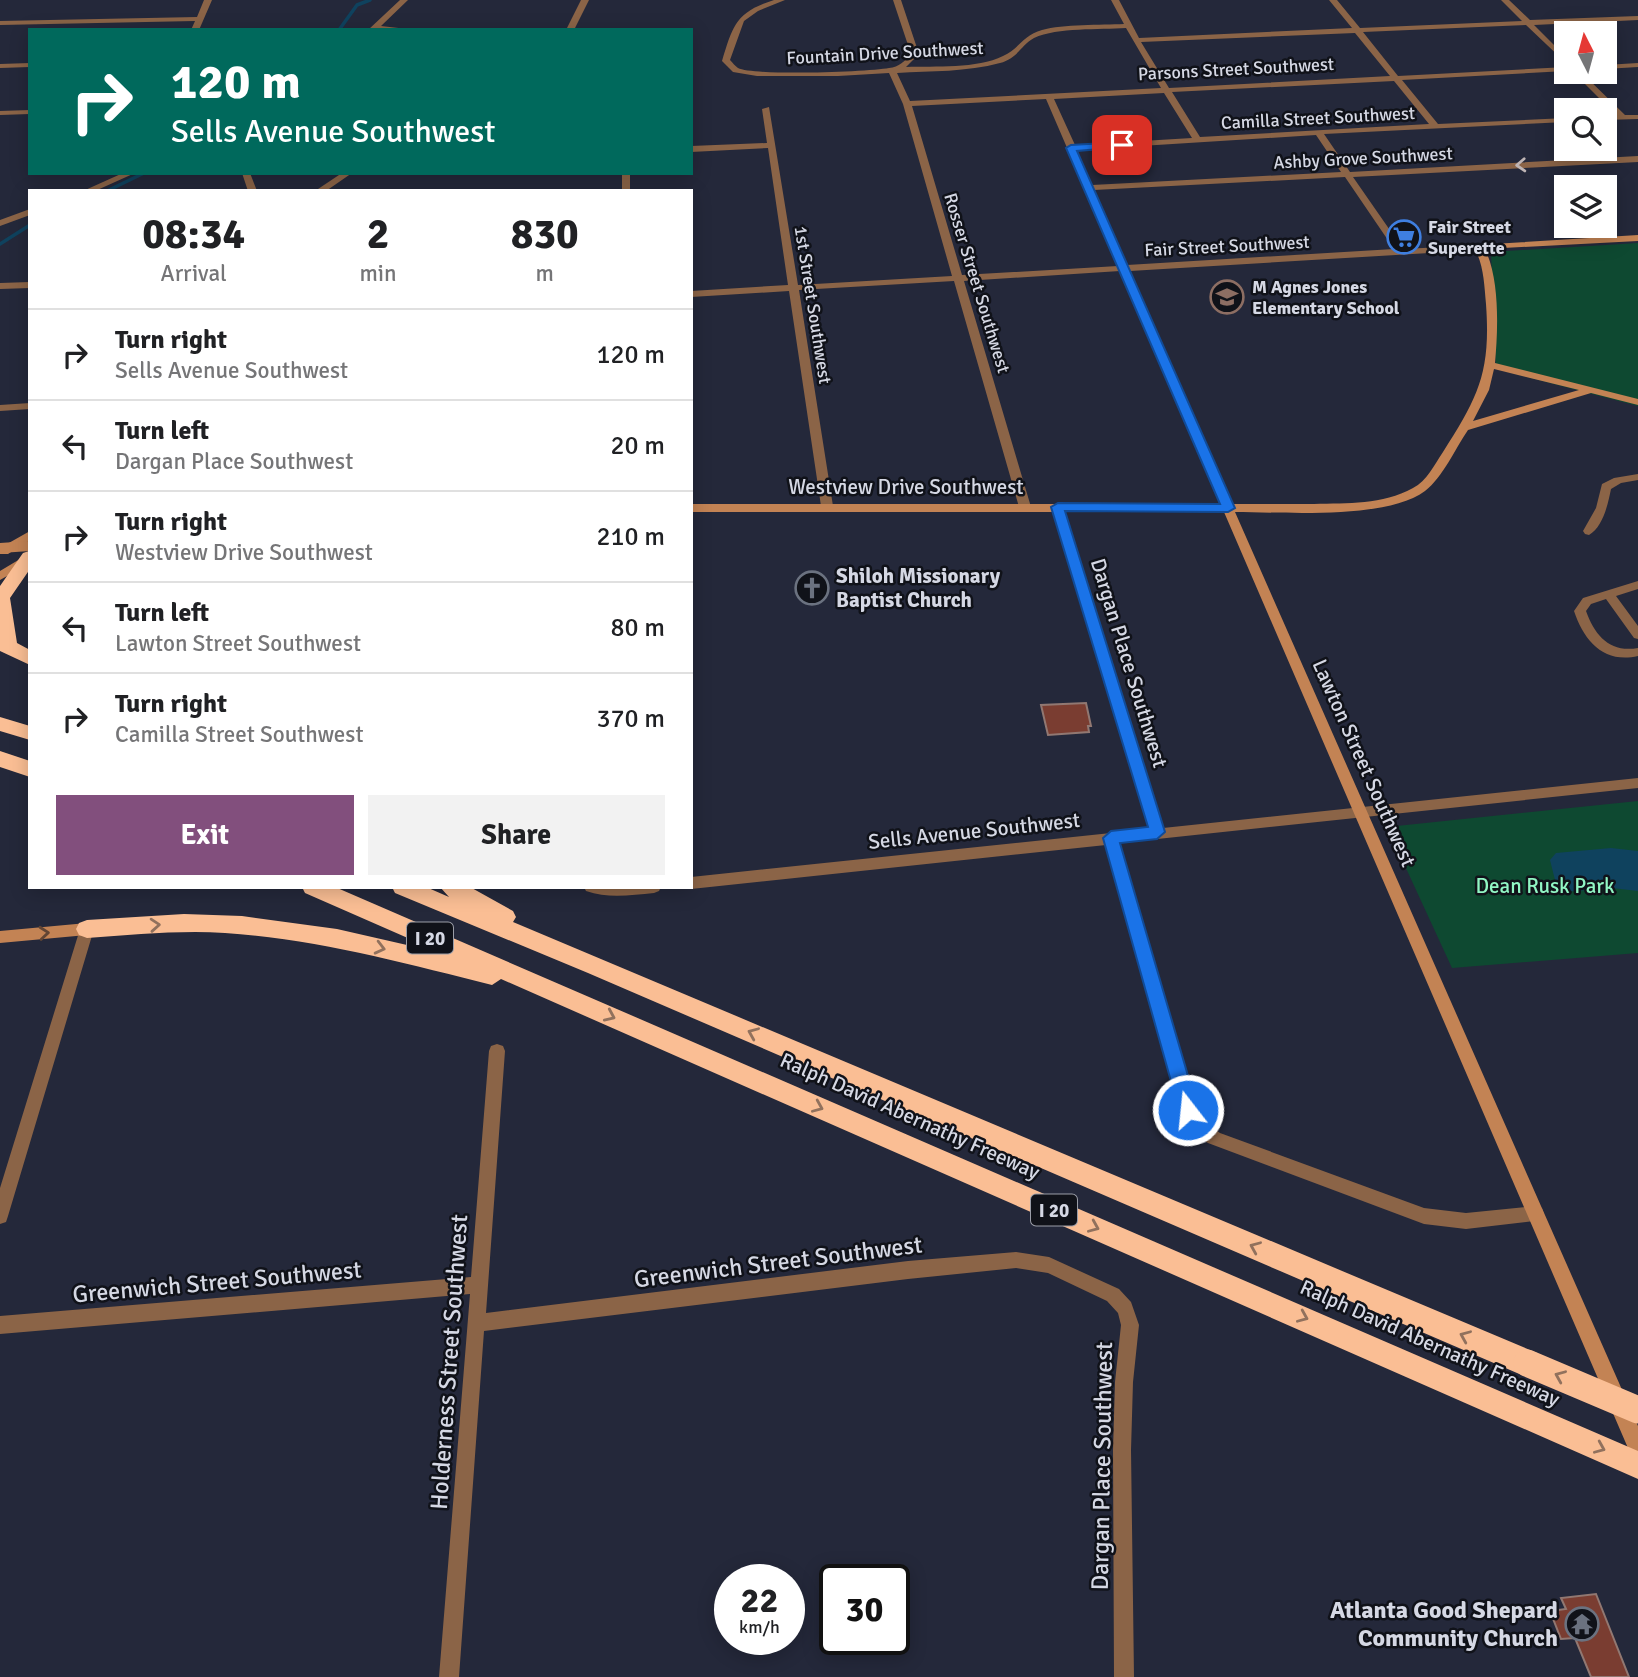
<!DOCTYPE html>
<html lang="en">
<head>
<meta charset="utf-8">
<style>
  body { margin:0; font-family:Signika,sans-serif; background:#f2f2f2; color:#202124; height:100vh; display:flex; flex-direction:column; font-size:26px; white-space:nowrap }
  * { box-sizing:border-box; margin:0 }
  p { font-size:23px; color:#757577 }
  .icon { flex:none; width:38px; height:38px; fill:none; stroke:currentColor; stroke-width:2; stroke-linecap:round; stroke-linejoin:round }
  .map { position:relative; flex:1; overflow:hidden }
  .drawer { position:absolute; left:28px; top:189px; width:665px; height:700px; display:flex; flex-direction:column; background:#fff; border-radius:0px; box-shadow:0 4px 18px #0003 }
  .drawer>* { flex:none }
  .banner { position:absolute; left:28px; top:28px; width:665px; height:147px; border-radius:0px; box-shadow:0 4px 18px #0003; background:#00695c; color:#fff; overflow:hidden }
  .needle { width:46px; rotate:354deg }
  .buttons { position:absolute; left:1554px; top:21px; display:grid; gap:14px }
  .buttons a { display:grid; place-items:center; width:63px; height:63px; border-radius:0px; background:#fff; box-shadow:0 4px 18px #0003; font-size:35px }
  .speed { position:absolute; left:714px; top:1564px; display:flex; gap:14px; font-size:35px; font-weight:700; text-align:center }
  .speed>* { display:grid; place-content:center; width:91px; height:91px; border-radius:50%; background:#fff; box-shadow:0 4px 18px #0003; line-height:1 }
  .speed small { font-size:18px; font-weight:400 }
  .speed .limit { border:4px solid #111; border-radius:10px; background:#fff; color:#111 }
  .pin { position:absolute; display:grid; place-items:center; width:60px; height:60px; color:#fff; margin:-30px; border-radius:14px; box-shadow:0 4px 10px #0006 }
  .me { position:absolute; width:77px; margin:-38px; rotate:344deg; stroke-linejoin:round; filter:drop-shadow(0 0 5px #0008) }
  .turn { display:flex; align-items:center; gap:24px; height:147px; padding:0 28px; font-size:32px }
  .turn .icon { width:91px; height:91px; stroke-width:2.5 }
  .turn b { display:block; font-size:49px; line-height:60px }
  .eta { display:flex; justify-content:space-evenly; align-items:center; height:119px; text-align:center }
  .eta b { font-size:42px; font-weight:700; line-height:49px }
  .cta { display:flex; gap:14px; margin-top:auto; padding:14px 28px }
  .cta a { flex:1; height:80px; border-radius:0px; background:#824f7d; color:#fff; font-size:28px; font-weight:700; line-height:80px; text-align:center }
  .cta a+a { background:#f2f2f2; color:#202124 }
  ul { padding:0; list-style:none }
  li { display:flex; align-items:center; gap:21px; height:91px; padding:0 28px; border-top:2px solid #e0e0e0 }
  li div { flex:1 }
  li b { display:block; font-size:26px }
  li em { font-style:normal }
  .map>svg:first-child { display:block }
  .green { fill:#0e4931 }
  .water { fill:#0f425e }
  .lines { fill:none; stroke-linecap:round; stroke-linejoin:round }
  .stream { stroke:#0f425e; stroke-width:3.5 }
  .building { fill:#7a3d31; stroke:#917872; stroke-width:2 }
  .street { fill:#8b6447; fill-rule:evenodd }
  .secondary { fill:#c38354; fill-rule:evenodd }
  .highway { fill:#fabe94; fill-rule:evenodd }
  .secondary-bridge { stroke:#c38354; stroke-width:10 }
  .highway-bridge { stroke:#fabe94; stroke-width:27 }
  .oneway { stroke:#bfb5b5 }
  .oneway2 { stroke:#91715d }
  .oneway3 { stroke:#614534 }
  .route { fill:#1a73e8; stroke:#114b97; stroke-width:2 }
  .labels { text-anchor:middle; stroke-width:5; stroke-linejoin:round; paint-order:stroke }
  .far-street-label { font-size:18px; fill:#d5d8e4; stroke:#101219 }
  .far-poi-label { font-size:18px; font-weight:bold; fill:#d5d8e4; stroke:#101219; text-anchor:start }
  .shield { fill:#101219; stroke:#9a9da7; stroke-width:2 }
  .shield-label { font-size:19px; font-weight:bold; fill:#d5d8e4 }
  .street-label { font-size:21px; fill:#d5d8e4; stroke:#101219 }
  .poi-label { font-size:21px; font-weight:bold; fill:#d5d8e4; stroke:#101219; text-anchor:start }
  .park-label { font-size:21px; fill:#91f6c4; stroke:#101219 }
  .near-street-label { font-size:24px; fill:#d5d8e4; stroke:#101219 }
  .near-poi-label { font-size:24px; font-weight:bold; fill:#d5d8e4; stroke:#101219; text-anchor:end }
</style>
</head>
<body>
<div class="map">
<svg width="1638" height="1677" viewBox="0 0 1638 1677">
  <rect width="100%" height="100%" fill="#24283a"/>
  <path class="green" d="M1638,243V406L1496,369L1491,252Z
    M1638,801V953L1452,968L1387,827Z"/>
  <path class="water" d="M1611,848L1638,851V891L1612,888L1563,892L1557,888L1550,860L1556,853Z"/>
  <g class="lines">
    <path class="stream" d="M339,30L357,5L370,0
      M107,191L144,173
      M0,244L30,225"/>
  </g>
  <path class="building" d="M1086,703L1091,726H1088L1089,732L1048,735L1041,705Z
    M1596,1594L1629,1677H1591L1575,1638L1561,1639L1550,1611L1566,1609L1561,1598Z"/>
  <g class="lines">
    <path class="street" d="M204,0H212L199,30H191L195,21L0,25V21L197,17Z
      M400,0H408L381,26L416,30H368Z
      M581,0H589L574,30H566Z
      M774,0H785L758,11L744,21L730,60C733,63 735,66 738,68C753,76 868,72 889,68C899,67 905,61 911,54L893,0H901L919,54L906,67C935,66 977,69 1003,56C1019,49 1023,35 1042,30C1063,24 1101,25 1124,24L1111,0H1119L1139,38L1352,28L1329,0H1337L1360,28L1522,21L1501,0H1509L1530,20L1638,16V20L1534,25L1566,57V63L1526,25L1363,32L1398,76L1566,67V71L1402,80L1438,124L1566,118V122L1324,134L1350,172L1638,156V162L1353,177L1403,249L1482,245L1484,247L1479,250L1130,271L1234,508L1228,512L1222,508L1120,271L964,281L1031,507L1025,511L1019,507L954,281L799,290L833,506L827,510L821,506L789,291L691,297V291L788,285L768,148L691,152V146L767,143L762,109L769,107L798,285L952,276L903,104L889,73L838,76H757L733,72L722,61C733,25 736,12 774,0ZM1126,28L1161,88L910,101L897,73C931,71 967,72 1000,63C1018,58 1021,45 1034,38C1058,27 1099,30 1126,28ZM1355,33L1390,76L1169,88L1141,42ZM1394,81L1429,124L1200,137L1172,92ZM1164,93L1192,138L1075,145L1054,99ZM1046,99L1118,266L962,275L912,106ZM1316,135L1341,172L1092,185L1077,150ZM1345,177L1394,249L1127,265L1094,190Z
      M30,63V67L0,68V64Z
      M1638,63V67L1605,69V65Z
      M1573,72H1581L1625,115H1638V119L1605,120V116L1616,115Z
      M30,110V114L0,115V111Z
      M123,173H135L95,191H83Z
      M242,173H250L257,191H248Z
      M342,173H352L326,191H315Z
      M622,173H630V191H622Z
      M30,209V215L0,226V220Z
      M30,282V288L0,289V283Z
      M30,403V409L0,411V405Z
      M1638,474V480L1621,483L1611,489C1608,504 1603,527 1589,535L1585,534L1583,531L1596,508L1602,484L1614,478Z
      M1058,503L1064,507L1163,828L1638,778V788L1120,843L1195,1107L1205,1122L1220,1133L1424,1208L1466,1213L1536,1206L1542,1208L1544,1214L1542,1220L1466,1229L1424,1224L1208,1143L1193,1132L1180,1110L1106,845L691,889L686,887H691V877L1149,829L1052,507Z
      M1638,581V589L1616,596L1638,626V639L1634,638L1606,599L1591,604L1586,611C1595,636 1610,653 1638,648V656C1604,664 1584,641 1574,611L1583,598Z
      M584,887H661L659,891L654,893C631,895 609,899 586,891Z
      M87,923L92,925L94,929L8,1216L6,1222L0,1224V1188L80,929L82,925Z
      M497,1044L503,1046L505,1051L486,1313L908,1261L1016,1252L1049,1257L1119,1289L1131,1302L1139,1325L1133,1382L1131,1450L1134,1677H1114L1113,1450L1115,1382L1121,1325L1118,1313L1107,1301L1048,1273L1016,1268L908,1279L484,1331L459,1677H439L470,1294L0,1334V1316L471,1277L489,1051L491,1046Z"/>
    <path class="secondary" d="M1638,235V241L1485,249C1500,280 1498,330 1495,363L1638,399V405L1591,393L1468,430C1455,449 1443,477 1425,491C1386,520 1284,512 1235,512L1638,1426V1457L1631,1455L1224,512H691V504H1314C1348,503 1382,505 1413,488C1427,481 1434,465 1443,452C1478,397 1491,373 1486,304C1484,283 1484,266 1474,247L1476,245ZM1494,369L1579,390L1473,421L1489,390Z
      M30,531V540L8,554H0V548Z
      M30,553V563L0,580V571Z
      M87,923L92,925L94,929L92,933L87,935L0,943V931Z"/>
    <path class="highway" d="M29,551L30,569L10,598L17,643L30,650V665L0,651V586L23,553Z
      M0,717L30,726V740L0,731Z
      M0,751L30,761V777L0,767Z
      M302,887H335L1638,1451V1479L501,979L492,985C404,963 316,939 225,933C179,930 133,935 87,938L79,935L76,929L79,923L87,920L184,914L242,916L337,929L442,953L305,893Z
      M392,887H426L449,897L440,887H470L513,911L516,917L513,922L1537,1353L1541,1363L1537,1373L1527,1377L1517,1373L588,973L395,893Z"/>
    <path class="secondary-bridge" d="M0,548L30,546"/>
    <path class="highway-bridge" d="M1527,1363L1638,1410"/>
  </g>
  <defs><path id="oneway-chevron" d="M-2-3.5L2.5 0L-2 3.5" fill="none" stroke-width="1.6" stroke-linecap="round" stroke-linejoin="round" transform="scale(1.75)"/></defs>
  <use class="oneway" href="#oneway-chevron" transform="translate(1521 165) rotate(177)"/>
  <g class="oneway2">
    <use href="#oneway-chevron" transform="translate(155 925) rotate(-4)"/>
    <use href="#oneway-chevron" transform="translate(380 948) rotate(14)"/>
    <use href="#oneway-chevron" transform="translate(610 1016) rotate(24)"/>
    <use href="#oneway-chevron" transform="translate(753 1033) rotate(-157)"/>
    <use href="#oneway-chevron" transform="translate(818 1107) rotate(23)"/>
    <use href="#oneway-chevron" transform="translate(1094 1227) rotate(23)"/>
    <use href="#oneway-chevron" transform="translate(1255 1247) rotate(-157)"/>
    <use href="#oneway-chevron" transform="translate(1303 1317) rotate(23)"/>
    <use href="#oneway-chevron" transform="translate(1465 1336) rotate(-157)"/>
    <use href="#oneway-chevron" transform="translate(1560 1376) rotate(-157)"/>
    <use href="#oneway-chevron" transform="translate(1600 1448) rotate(23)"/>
  </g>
  <use class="oneway3" href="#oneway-chevron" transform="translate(44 933) rotate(-5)"/>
  <path class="route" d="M1122,142L1125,143V147L1077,151L1235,508L1228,512L1065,511L1165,832L1157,839L1120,843L1198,1110L1195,1116L1188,1118L1182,1116L1179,1110L1103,838L1111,831L1148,827L1051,507L1058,503L1220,504L1066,148L1071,145Z"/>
  <defs>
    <symbol id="supermarket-ring" viewBox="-11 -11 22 22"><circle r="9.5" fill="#101219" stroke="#3f7fe0" stroke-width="1.5"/><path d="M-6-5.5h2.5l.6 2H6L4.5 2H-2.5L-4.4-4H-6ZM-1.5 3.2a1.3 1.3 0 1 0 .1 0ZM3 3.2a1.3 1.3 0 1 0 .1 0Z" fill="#3f7fe0"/></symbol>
    <symbol id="school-ring" viewBox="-11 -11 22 22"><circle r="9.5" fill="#101219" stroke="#8d6e63" stroke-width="1.5"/><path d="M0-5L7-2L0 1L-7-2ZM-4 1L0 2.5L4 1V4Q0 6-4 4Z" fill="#8d6e63"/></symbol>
    <symbol id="church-ring" viewBox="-11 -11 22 22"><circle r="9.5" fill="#101219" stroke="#6b7280" stroke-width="1.5"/><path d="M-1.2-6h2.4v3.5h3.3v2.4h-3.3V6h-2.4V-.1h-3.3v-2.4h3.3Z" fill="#6b7280"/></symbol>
    <symbol id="temple-ring" viewBox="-11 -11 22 22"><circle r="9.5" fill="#101219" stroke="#6b7280" stroke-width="1.5"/><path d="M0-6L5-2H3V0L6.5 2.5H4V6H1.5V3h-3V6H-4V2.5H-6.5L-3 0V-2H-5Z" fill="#6b7280"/></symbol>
  </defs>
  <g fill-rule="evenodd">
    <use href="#supermarket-ring" x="1385" y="218" width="38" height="38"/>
    <use href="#school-ring" x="1208" y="278" width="38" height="38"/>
    <use href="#church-ring" x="793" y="569" width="38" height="38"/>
    <use href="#temple-ring" x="1563" y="1605" width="38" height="38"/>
  </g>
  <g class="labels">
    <g class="far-street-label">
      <text transform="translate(885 53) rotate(-3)" y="6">Fountain Drive Southwest</text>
      <text transform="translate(1236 69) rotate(-3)" y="6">Parsons Street Southwest</text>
      <text transform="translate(1318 118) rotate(-3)" y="6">Camilla Street Southwest</text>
      <text transform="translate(1363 158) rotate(-3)" y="6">Ashby Grove Southwest</text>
      <text transform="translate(1227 246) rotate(-3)" y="6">Fair Street Southwest</text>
      <text transform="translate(977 283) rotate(73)" y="6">Rosser Street Southwest</text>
      <text transform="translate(813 305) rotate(81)" y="6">1st Street Southwest</text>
    </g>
    <g class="far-poi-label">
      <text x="1428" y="233">Fair Street<tspan x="1428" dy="21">Superette</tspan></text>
      <text x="1252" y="293">M Agnes Jones<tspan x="1252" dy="21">Elementary School</tspan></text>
    </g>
    <g class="shield">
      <rect x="407" y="922.5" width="46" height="31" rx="5"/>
      <rect x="1031" y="1194.5" width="46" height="31" rx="5"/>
    </g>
    <g class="shield-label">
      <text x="430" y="945">I 20</text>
      <text x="1054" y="1217">I 20</text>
    </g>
    <g class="street-label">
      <text x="906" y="494">Westview Drive Southwest</text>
      <text transform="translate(1129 663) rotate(73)" y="7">Dargan Place Southwest</text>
      <text transform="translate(1364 763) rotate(66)" y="7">Lawton Street Southwest</text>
      <text transform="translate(974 831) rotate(-6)" y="7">Sells Avenue Southwest</text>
      <text transform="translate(910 1116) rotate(24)" y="7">Ralph David Abernathy Freeway</text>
      <text transform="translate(1430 1343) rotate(24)" y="7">Ralph David Abernathy Freeway</text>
    </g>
    <g class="poi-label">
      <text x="836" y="583">Shiloh Missionary<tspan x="836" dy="24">Baptist Church</tspan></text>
    </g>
    <g class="park-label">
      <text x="1545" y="893">Dean Rusk Park</text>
    </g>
    <g class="near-street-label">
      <text transform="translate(778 1262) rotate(-7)" y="8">Greenwich Street Southwest</text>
      <text transform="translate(217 1282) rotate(-5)" y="8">Greenwich Street Southwest</text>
      <text transform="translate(449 1362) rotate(-86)" y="8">Holderness Street Southwest</text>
      <text transform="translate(1102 1466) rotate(-89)" y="8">Dargan Place Southwest</text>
    </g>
    <g class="near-poi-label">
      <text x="1558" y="1618">Atlanta Good Shepard<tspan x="1558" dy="28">Community Church</tspan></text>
    </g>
  </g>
</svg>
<div class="buttons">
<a><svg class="needle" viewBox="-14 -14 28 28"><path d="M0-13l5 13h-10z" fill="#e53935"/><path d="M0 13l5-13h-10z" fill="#757577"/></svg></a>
<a><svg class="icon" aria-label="search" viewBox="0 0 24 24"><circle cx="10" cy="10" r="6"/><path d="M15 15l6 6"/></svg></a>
<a><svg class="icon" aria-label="layers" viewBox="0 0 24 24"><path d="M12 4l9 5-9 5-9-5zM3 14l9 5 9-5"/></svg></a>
</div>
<div class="speed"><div>22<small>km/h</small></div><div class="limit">30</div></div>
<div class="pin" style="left:1122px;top:145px;background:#d93025"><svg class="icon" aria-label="arrive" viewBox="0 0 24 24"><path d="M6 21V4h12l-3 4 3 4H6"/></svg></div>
<svg class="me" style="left:1188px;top:1110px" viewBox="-20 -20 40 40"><circle r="17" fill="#1a73e8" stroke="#fff" stroke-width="3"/><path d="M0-11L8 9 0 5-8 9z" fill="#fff"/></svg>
<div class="banner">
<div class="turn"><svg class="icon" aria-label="right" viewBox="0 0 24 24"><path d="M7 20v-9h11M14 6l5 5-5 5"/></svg><div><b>120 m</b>Sells Avenue Southwest</div></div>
</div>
<section class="drawer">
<div class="eta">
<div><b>08:34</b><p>Arrival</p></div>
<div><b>2</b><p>min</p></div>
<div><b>830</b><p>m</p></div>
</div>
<ul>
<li><svg class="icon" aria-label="right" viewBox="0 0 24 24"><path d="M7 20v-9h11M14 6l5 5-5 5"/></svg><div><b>Turn right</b><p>Sells Avenue Southwest</p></div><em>120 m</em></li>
<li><svg class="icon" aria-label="left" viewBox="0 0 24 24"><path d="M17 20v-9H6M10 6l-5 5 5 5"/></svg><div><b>Turn left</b><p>Dargan Place Southwest</p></div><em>20 m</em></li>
<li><svg class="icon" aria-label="right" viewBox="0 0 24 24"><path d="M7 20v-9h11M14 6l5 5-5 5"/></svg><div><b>Turn right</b><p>Westview Drive Southwest</p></div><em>210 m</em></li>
<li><svg class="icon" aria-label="left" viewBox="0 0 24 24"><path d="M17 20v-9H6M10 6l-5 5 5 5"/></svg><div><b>Turn left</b><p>Lawton Street Southwest</p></div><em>80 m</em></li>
<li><svg class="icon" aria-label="right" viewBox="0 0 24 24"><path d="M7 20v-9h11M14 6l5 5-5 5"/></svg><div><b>Turn right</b><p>Camilla Street Southwest</p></div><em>370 m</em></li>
</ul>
<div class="cta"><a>Exit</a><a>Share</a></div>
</section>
</div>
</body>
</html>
